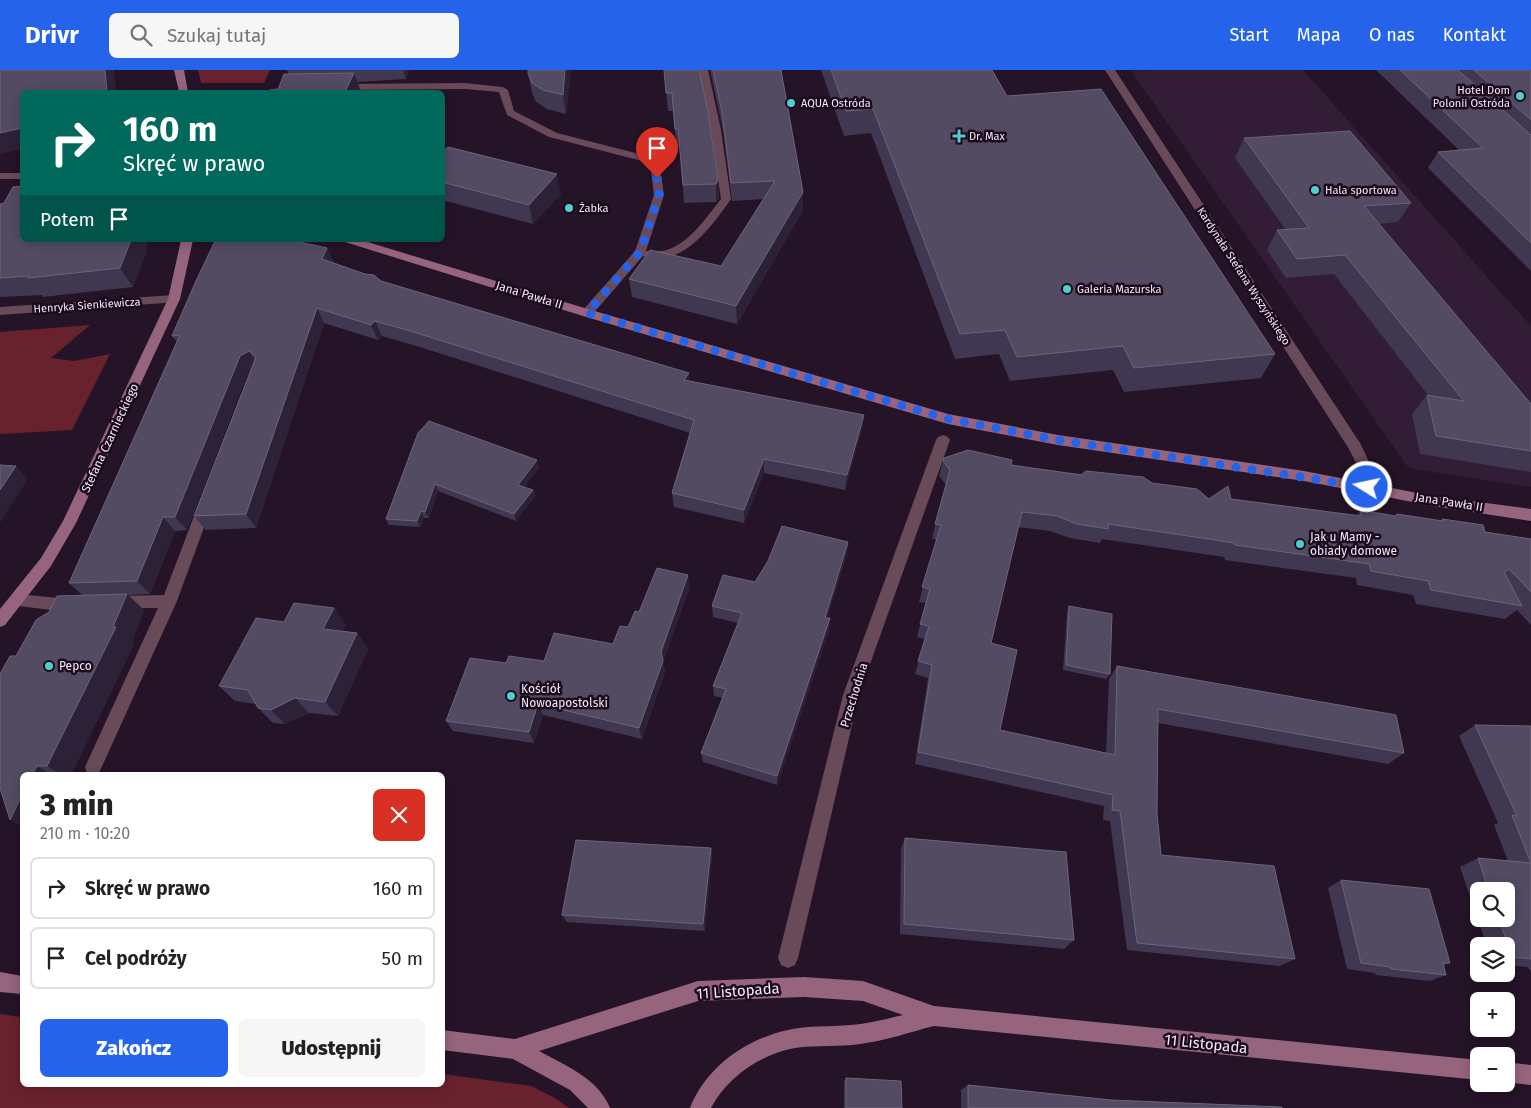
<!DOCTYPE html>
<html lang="pl">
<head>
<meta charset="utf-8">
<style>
  body { margin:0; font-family:"Fira Sans",sans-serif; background:#f6f6f6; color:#222; height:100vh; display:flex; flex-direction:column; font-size:19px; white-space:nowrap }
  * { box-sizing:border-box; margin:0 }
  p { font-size:16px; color:#767676 }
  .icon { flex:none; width:28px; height:28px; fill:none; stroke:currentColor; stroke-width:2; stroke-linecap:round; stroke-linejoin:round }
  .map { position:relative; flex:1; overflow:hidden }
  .panel { position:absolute; left:20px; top:702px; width:425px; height:315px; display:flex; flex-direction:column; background:#fff; border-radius:8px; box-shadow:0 2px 12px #0003 }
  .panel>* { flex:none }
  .top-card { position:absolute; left:20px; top:20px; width:425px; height:152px; border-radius:8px; box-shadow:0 2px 12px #0003; background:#00695c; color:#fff; overflow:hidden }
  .buttons { position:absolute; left:1470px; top:812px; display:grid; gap:10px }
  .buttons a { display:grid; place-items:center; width:45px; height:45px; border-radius:8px; background:#fff; box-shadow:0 2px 12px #0003; font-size:25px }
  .pin { position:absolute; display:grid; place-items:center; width:42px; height:42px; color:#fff; margin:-51px -21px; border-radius:50% 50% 50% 0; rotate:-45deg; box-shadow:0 0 5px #0007 }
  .pin .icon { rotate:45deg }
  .me { position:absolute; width:55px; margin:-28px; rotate:280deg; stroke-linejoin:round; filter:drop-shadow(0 0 4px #0008) }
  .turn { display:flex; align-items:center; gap:18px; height:105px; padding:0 20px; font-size:22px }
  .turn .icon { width:65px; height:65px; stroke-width:2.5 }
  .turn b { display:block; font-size:35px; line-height:42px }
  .then { display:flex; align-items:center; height:48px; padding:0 20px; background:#0003; gap:10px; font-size:19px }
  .round { display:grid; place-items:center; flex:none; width:52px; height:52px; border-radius:8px; background:#f6f6f6 }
  .overview { display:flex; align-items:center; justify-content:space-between; height:85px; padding:0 20px }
  h1 { font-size:30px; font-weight:800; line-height:38px }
  .cta { display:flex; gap:10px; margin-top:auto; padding:10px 20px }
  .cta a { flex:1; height:58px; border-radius:8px; background:#2563eb; color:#fff; font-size:20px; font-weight:800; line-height:58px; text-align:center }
  .cta a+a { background:#f6f6f6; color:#222 }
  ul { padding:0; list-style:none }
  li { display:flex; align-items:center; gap:15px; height:62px; margin:0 10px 8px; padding:0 10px; border:2px solid #e0e0e0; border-radius:8px }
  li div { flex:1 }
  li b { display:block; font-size:19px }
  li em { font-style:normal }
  header { display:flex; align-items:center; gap:30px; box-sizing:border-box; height:70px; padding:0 25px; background:#2563eb; color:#fff }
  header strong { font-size:24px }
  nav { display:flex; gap:28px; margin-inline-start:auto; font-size:18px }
  .search { width:350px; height:45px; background:#f6f6f6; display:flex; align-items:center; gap:12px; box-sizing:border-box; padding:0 18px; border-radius:8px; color:#767676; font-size:19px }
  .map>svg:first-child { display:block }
  .built { fill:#331c35 }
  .green { fill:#68222e }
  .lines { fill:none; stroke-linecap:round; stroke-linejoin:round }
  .lane { fill:#694a59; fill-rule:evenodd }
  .street { fill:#694a59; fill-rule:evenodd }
  .secondary { fill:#96647d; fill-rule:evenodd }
  .wall { fill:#403850; fill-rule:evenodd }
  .shaded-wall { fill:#2d2138 }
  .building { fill:#534b62; stroke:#6c6479 }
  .route { stroke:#2563eb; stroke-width:9; stroke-dasharray:0 16.2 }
  .poi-dot { fill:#52cdcd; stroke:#1b0a1d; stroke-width:2 }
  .labels { text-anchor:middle; stroke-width:5; stroke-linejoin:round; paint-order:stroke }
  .far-poi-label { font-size:11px; fill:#f4e8f5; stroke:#1b0a1d; text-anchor:start }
  .far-street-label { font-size:11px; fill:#f4e8f5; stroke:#1b0a1d }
  .street-label { font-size:12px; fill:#f4e8f5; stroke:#1b0a1d }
  .poi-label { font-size:12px; fill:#f4e8f5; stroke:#1b0a1d; text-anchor:start }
  .near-street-label { font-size:15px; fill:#f4e8f5; stroke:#1b0a1d }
</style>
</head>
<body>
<header>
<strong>Drivr</strong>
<div class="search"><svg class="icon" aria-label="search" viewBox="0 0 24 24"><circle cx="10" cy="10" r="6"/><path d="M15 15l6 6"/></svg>Szukaj tutaj</div>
<nav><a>Start</a><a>Mapa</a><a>O nas</a><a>Kontakt</a></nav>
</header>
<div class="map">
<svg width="1531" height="1038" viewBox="0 0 1531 1038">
  <rect width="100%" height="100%" fill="#251327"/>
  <path class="built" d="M1148,0H1303L1531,256V417L1419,400L1407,396L1131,1Z"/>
  <path class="green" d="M198,0H270L264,13H201Z
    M90,255L51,288L74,291L110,284L72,360L0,364V262Z
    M0,944L22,947V1015H442L443,1004L531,1016L555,1028L569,1038H0Z"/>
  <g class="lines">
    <path class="lane" d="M698,0H708L721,60L731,129C712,156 681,200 643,186L591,246H583L581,243L583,240L635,181L654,125L650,93L549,67L507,45L499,22L465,19L339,20L334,17L339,14L465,13L503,17L508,20L514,41L557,63L659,89L664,125L646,181C651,181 657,182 662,181C687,177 706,148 721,129L711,60Z
      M297,17L300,18V22H266L271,19Z
      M0,103H22V109H0Z
      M206,428L211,429L213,433L177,531L99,703L93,705L87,703L85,697L158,538H116L111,536L108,532L111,528L116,526L164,525L199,433L201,429Z
      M18,524L78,530L81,534L78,538L60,541L18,536L13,534L10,530L13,526Z"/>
    <path class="street" d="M1105,0H1115L1360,373C1366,384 1378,409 1372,421L1367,422L1362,421L1356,393L1349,379Z
      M174,225L180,229L178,232L0,245V237Z
      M943,365L948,367L950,370L859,625L798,888L795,895L788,898L781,895L778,888L843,625L936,370L938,367Z"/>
    <path class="secondary" d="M174,0H184L188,22H179Z
      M181,170H193L180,229L76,453L51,496L5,555L0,557V539L41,488L63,451L168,229Z
      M343,170H361L591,240L948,344L1058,365L1304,401L1433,426L1531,439V451L1433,436L1304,411L1058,375L948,354L583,246L345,172Z
      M0,902L22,906V924L0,922Z
      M804,907L863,911L934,936L1479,990V1010L934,956C910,962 885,971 860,974C839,977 817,975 795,978C761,984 727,1007 711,1038H690C706,997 746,969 788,960C808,955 829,957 850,955C868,954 885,949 903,945L863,931L804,927L698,931L539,981C566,996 598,1008 610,1038H588L570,1020L513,989L442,980V960L515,969L698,911Z
      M1506,992L1531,995V1015L1506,1012Z"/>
  </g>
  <path class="wall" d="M287,0H409L406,9L357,12L361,22L289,4Z
    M571,0L566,44L547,39L536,32L532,23L528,3Z
    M664,0L718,110L719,128L716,132L684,133L680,77H676L673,41H668Z
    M710,0H781L803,122V140L737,254L632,227L629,209L721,196L763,129L732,131L723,60Z
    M821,0H992L1007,26L1275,284L1261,308L1124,322L1113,300L1010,311L999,284L955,289L871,63L844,66Z
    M1376,0H1531V201L1428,98L1438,82L1459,80Z
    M1244,68L1411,133L1398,152L1379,154L1531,334V402L1420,384L1412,344L1427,325H1428L1334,204L1286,208L1267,180L1277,160H1286L1235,88Z
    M442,82L561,124L533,154L442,130Z
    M4,133L147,181L133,217L43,227L42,225L0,227V134Z
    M327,178L334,193L381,211L689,303V311L864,345L862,359L845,420L764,403L744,453L674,437L672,423L690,363L423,278L382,266L378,270L324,253L256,458L206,460L194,446L251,299L249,300L187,460L175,461L150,524L128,525L144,540L132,572L134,574L71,705H22L16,586L82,525L69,513L177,272L172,266Z
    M418,363L539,397L524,417L533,420L535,426L516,451L438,421L429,448H424L420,457L389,455L386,449Z
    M944,388L1011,395L1152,413L1209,429H1231L1356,446L1361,440L1395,446L1441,451L1442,449L1485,462L1531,469V555L1517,540L1505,549L1416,534L1413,525L1357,515L1356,508L1225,490L1224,487L1102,469L1100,473L1070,468L1050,461L1018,457L991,573L1000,660L1106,683L1109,609L1117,596L1404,683L1388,694L1158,653L1157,743L1161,785L1295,889L1280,896L1127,880L1110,751L1103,750L1104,736L915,694L928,608L915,604L925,569L917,567L926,533L919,532L936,470L932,468L946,415L939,406Z
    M848,472L847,484L827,548H830L829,559L777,715L703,692L701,683L723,628L714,626L713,616L738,553L713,547L712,536L755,512Z
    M690,517L663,592L665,602L642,669L543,645L534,673L453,661L446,651L506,593L544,591L613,574L628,557L639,542Z
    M1069,536L1110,604L1106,609L1063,600L1067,542Z
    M334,538L346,555L342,561L357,563L368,579L338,646L309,643L285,654L273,653L258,638L256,634L235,631L219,616L284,552Z
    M1475,655L1531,656V901L1527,897L1506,895V876H1487L1460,797L1478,788L1508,791L1494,755L1498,753L1459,666ZM1479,821H1506V849H1479Z
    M905,768L1074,870L1064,879L900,864L901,779Z
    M711,778L712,786L705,861L567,852L562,845Z
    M1341,810L1450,893L1444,895L1446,905L1430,911L1376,905L1375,903L1347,899L1328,818Z
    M846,1008L902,1038H844V1011Z
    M968,1015L1111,1030L1282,1038H961V1020Z"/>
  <path class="shaded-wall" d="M105,0H114L116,22H107Z
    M403,0H409L406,9Z
    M565,0H571L566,44L563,25Z
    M354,3L361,22H345Z
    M22,58V79L0,84V63Z
    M557,104L561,124L533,154L529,135Z
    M718,110L719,128L716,132V114Z
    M803,122V140L737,254L736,236Z
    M131,170H148L147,181L133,217L120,198Z
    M327,178L334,194L322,189Z
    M317,238L324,253L256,458L246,444Z
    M375,251L382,266L378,270L371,255Z
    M249,281L258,295L249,300L187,460L175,447L240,286Z
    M689,303L690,318L684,310Z
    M864,345L862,359L845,420L847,405Z
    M764,389V403L744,453V440Z
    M537,390L539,397L520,421L518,415Z
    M16,396L28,409L0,453V420Z
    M435,414L438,421L429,448L425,442Z
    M533,420L535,426L516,451L514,444Z
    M421,441L424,448L420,457L417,451Z
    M163,447L175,461L150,524L137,511Z
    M848,472L847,484L824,558L825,548Z
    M688,505L690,517L663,592L665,602L642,669L639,658L661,582Z
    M127,524L144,540L132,572L134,574L71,705H62L47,696L113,557Z
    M334,538L346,555L336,575L323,559Z
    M830,548L829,559L777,715V706Z
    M357,563L368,579L338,646L325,632Z
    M295,628L309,643L285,654L271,640Z
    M538,634L543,645L534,673L529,662Z
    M37,696L52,705H32Z
    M22,725V757L10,750Z
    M711,778L712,786L705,861L703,854Z"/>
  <path class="building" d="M0,0H105L107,22H22V58L0,63Z
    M528,0H565L563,25L543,20L532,13L528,3Z
    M664,0H699L708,42L718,110L716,114L683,115L678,59H675L672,23H666Z
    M713,0H781L803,122L736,236L629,209L650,180L721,196L775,111L731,113L722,42Z
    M831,0H992L1007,26L1101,19L1275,284L1134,298L1123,276L1017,287L1005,260L960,264L873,39L846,41Z
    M1400,0H1458L1531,65V173L1438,82L1483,78Z
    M1474,0H1531V50Z
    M354,3L345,22H277L284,4Z
    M1350,61L1411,133L1364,136L1531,334V381L1436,366L1427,325L1464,331L1345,185L1297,189L1277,160L1309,158L1244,68Z
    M448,77L557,104L529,135L442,112V82Z
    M22,116V170H131L120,198L28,208L29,206L0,208V134L4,133L13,117Z
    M219,170H290L327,178L322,189L365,204L374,205L381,211L689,303L684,310L864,345L847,405L764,389L744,440L672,423L694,350L417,263L375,251L371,255L317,238L246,444L194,446L256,287L249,281L240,286L175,447H163L137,511L69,513L180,265L172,266L196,211L214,173Z
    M429,351L537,390L518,415L533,420L514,444L435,414L425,442L421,441L417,451L386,449L418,363Z
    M968,380L1012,390L1011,395L1081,405L1086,401L1143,407L1152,413L1197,419L1209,429L1228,416L1231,429L1361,446V440L1395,446L1397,444L1443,451L1442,449L1483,455L1485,462L1531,469V522L1509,499L1504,502L1522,536L1431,520L1428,511L1371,501L1369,494L1235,475V473L1108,454V459L1077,454L1057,446L1022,442L991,573L1017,580L1000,660L1115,685L1117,596L1396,645L1404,683L1158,639L1157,743L1161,785L1274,796L1295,889L1137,873L1120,741L1112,740L1113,725L918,682L932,595L918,591L929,556L920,554L930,519L922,517L941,455L935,454L950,400L943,391L944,388Z
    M0,395L16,396L0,420Z
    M782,456L848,472L825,548H830L777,706L701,683L726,619L713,616L742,543L712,536L723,505L755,512L768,491Z
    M657,498L688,505L661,582L663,591L639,658L538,634L529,662L446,651L470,588L506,593L509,586L544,591L554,563L613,574L620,556L628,557L635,541L639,542Z
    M127,524L113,557H116L47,696H37L32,705H22V725L10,750L0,718V604L10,586H16L36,550L49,542L57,526Z
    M294,533L334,538L323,559L357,563L325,632L295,628L271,640L258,638L248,620L219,616L256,548L284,552Z
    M1069,536L1112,544L1110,604L1066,595Z
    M1475,655L1531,656V889L1512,887L1499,849H1506V821H1489L1478,788L1531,793L1512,745L1517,746Z
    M905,768L1066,782L1074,870L904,854Z
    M576,770L711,778L703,854L562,845Z
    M1341,810L1429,819L1450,893H1443L1446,905L1391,899L1390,897L1361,893Z
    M846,1008L901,1011L902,1038H846Z
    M968,1015L1111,1030L1282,1037V1038H968Z"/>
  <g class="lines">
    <path class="route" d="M657,108L659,125L640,182L587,243L948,349L1058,370L1367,417"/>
  </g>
  <g class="poi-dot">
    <circle cx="1520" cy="26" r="5"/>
    <circle cx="791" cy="33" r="5"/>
    <path d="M956.5 58.5h5v5h5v5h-5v5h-5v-5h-5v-5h5z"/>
    <circle cx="1315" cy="120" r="5"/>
    <circle cx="569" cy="138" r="5"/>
    <circle cx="1067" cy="219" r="5"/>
    <circle cx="1300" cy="474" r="5"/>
    <circle cx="49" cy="596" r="5"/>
    <circle cx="511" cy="626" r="5"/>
  </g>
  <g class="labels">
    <g class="far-poi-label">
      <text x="1510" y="24" text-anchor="end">Hotel Dom<tspan x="1510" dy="13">Polonii Ostróda</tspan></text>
      <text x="801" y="37">AQUA Ostróda</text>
      <text x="969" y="70">Dr. Max</text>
      <text x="1325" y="124">Hala sportowa</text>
      <text x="579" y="142">Żabka</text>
      <text x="1077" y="223">Galeria Mazurska</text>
    </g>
    <g class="far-street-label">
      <text transform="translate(1244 206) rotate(57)" y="4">Kardynała Stefana Wyszyńskiego</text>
      <text transform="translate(87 235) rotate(-4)" y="4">Henryka Sienkiewicza</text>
    </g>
    <g class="street-label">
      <text transform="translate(529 225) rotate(17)" y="4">Jana Pawła II</text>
      <text transform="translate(110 368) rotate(-65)" y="4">Stefana Czarnieckiego</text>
      <text transform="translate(1449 432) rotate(9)" y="4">Jana Pawła II</text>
      <text transform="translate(854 625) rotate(-73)" y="4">Przechodnia</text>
    </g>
    <g class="poi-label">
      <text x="1310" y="471">Jak u Mamy -<tspan x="1310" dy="14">obiady domowe</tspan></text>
      <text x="59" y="600">Pepco</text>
      <text x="521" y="623">Kościół<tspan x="521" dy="14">Nowoapostolski</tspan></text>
    </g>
    <g class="near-street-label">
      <text transform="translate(738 921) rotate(-4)" y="5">11 Listopada</text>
      <text transform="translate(1206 974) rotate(6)" y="5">11 Listopada</text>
    </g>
  </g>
</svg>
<div class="buttons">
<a><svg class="icon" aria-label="search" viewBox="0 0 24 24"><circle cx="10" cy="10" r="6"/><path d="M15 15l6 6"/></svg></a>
<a><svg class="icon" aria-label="layers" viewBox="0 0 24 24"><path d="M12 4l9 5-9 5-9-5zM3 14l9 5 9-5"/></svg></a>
<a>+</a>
<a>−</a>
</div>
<div class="pin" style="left:657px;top:108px;background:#d93025"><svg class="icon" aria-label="arrive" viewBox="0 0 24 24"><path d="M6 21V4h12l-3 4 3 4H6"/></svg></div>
<svg class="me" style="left:1367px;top:417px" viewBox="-20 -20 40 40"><circle r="17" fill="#2563eb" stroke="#fff" stroke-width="3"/><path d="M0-11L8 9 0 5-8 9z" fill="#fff"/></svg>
<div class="top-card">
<div class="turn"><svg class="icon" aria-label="right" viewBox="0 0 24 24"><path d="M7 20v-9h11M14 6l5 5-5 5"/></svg><div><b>160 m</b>Skręć w prawo</div></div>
<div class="then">Potem<svg class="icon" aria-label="arrive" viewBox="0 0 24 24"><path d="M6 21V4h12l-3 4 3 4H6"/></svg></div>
</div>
<section class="panel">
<div class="overview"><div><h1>3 min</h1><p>210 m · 10:20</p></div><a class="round" style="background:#d93025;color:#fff"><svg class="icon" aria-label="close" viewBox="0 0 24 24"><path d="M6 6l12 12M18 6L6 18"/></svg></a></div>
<ul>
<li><svg class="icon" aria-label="right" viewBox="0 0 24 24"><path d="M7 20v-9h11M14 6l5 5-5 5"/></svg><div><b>Skręć w prawo</b></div><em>160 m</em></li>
<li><svg class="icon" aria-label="arrive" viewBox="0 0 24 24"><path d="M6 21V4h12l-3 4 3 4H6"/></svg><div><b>Cel podróży</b></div><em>50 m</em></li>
</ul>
<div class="cta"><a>Zakończ</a><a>Udostępnij</a></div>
</section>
</div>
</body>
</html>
